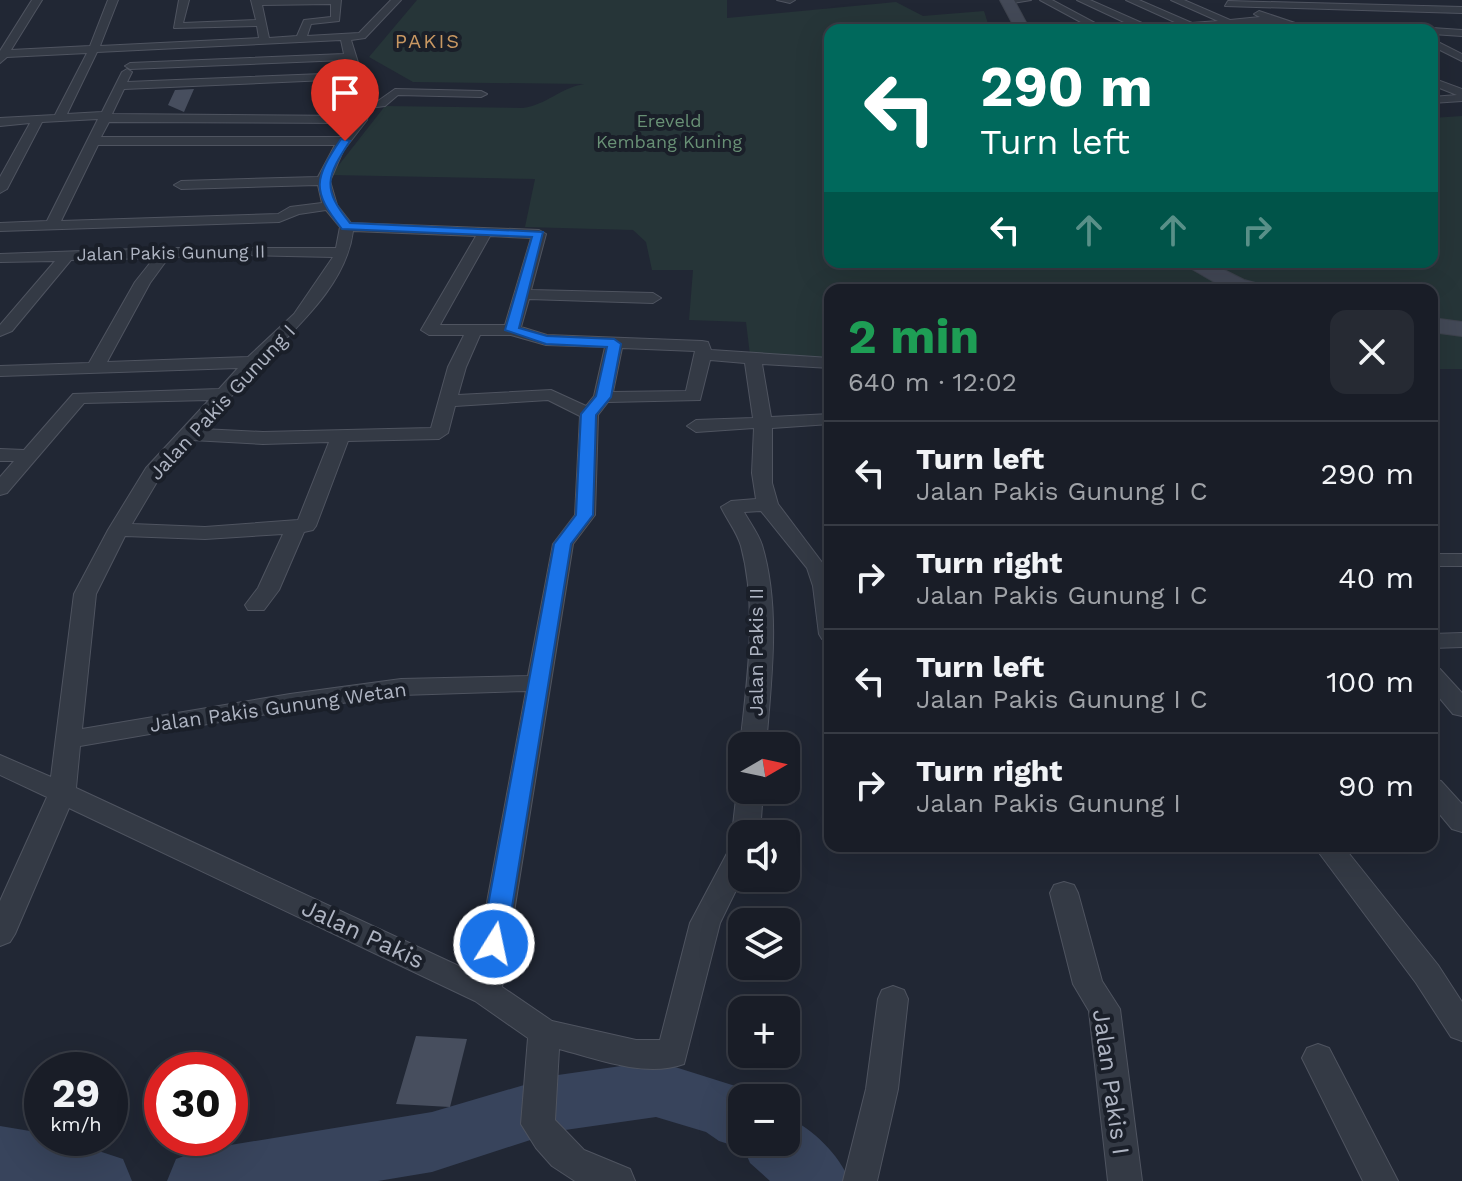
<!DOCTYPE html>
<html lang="en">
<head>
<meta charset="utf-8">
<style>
  body { margin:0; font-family:"Work Sans",sans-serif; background:#262a33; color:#f1f3f6; height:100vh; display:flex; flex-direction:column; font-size:30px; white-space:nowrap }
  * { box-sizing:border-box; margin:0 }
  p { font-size:26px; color:#9fa2a7 }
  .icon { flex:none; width:44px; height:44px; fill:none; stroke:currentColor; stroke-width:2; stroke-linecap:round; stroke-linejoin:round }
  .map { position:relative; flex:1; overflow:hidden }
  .details { position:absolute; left:824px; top:284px; width:614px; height:568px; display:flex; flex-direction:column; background:#191d27; border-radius:16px; box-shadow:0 8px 32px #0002,0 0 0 2px #373b44 }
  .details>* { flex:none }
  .banner { position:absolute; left:824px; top:24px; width:614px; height:244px; border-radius:16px; box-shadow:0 8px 32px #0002,0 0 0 2px #373b44; background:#00695c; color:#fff; overflow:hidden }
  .needle { width:52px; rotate:81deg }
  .fabs { position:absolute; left:728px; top:732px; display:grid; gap:16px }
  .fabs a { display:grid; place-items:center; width:72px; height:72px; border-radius:16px; background:#191d27; box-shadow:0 8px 32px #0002,0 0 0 2px #373b44; font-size:40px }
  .speed { position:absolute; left:24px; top:1052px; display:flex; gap:16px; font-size:40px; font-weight:700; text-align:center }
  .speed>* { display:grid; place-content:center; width:104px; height:104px; border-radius:50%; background:#191d27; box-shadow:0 8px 32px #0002,0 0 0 2px #373b44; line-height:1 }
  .speed small { font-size:20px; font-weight:400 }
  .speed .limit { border:12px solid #d22; background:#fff; color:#111 }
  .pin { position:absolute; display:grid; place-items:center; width:68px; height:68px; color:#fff; margin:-82px -34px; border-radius:50% 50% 50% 0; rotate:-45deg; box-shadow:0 0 8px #0007 }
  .pin .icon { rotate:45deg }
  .me { position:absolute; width:88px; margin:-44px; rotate:10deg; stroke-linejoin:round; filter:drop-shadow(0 0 6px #0008) }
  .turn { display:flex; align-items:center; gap:28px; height:168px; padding:0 24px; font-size:36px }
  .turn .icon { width:104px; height:104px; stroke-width:2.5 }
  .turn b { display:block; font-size:56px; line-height:68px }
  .lanes { display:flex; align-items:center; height:76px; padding:0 24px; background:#0003; justify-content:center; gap:40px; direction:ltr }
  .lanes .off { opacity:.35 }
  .round { display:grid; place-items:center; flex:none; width:84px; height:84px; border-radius:16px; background:#262a33 }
  .summary { display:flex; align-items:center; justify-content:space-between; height:136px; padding:0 24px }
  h1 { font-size:48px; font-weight:700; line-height:60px; color:#1e9e55 }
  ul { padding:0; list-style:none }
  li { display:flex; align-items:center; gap:24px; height:104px; padding:0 24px; border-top:2px solid #373b44 }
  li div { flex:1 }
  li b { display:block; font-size:30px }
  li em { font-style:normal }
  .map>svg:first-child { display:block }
  .green { fill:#263538 }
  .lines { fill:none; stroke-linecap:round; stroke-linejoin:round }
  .river { fill:#38445c; fill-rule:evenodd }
  .building { fill:#474e5e }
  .street-casing { stroke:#4f5460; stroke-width:2 }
  .secondary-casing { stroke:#3e434e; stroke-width:2 }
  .street { fill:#343a45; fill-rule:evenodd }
  .secondary { fill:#434957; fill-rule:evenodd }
  .route { fill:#1a73e8; stroke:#114b97; stroke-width:2 }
  .labels { text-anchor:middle; stroke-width:8; stroke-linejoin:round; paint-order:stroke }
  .far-park-label { font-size:18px; fill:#689075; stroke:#1a1f29 }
  .far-street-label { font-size:18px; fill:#aeb4c2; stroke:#1a1f29 }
  .far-quarter-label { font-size:20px; letter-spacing:2px; fill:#c99862; stroke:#1a1f29 }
  .street-label { font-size:20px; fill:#aeb4c2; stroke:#1a1f29 }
  .near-street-label { font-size:24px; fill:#aeb4c2; stroke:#1a1f29 }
</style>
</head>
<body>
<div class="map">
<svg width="1462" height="1181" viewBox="0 0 1462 1181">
  <rect width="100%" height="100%" fill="#212734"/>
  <path class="green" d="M417,0H727V18L896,2L923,16L984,11L990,30H830V262H1432V118L1462,116V369H1432V290H830V357L750,355L746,322L689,320L693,270H652L646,242L633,230L525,227L535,179L331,175L385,106L523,108C546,105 560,88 584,84L413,82L369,57Z"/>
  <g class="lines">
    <path class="river" d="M656,1061L748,1090L761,1098H742V1142H786V1117C813,1128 839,1155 850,1181H770L750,1163L744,1149L719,1141L706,1132L656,1117L558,1131L432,1172L378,1181H167L176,1159L200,1150L432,1112L558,1075Z
      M0,1126L42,1133V1138H59L123,1159L132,1181H0Z"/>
  </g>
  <path class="building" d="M194,89L184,112L168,105L175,90Z
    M416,1036L467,1039L450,1107L396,1104Z"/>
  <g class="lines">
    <defs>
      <path id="street" d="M32,0H42L11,50L90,46L108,0H118L100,46L259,38L257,26L174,28L179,0H189L183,23L256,20L251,0H341L339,21L311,24L307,36L359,33L391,0H401L365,38L351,40L370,101H378L395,89L481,91L487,94L481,97L398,95L385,106L369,108L367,120L343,151L330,181L337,205L351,223L539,230L546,234L531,290L653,293L661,298L653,303L529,299L521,327L547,335L702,341L708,342L711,350L830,358V368L762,364L771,417L830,414V424L772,428V483L778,504L830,573V641L822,639L819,634L813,586L807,568L761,511L744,512C750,523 758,533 762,545C781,608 771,682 766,746H742V749L740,746C747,681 758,610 741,546C737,532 727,520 721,507L731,501L756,499L752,473L754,428L696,432L687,426L696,420L753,418L745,363L710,360L700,400L608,402L598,415L595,515L573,544L502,987L552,1021L636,1040H660L690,923L732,844L739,842L732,834L737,790L742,783V790H763L760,834H742V878L720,923L684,1064C645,1078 598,1059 559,1049L555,1120L584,1150L630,1169L635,1181H575L552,1166L536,1148L521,1124L528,1038L475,1001L69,808L15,934L10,942L0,946V901L47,797L0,775V755L51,777L74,594L108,530L146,468L209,400L84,403L7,493L0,495V477L14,461H0V449L24,450L73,394L219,389L238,368L0,376V366L89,363L135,282L154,258L71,260L12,331L0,336V325L55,261L0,262V254L166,248H336L340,227L326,210L299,214L279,222L0,231V223L47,221L98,119L42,122L7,189L0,193V177L30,123L0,126V118L55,115L87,53L7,57L0,63V51ZM331,4V17L304,20L297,36L269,38L262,5ZM341,40L344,54L130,63L125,66L130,69L345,60L348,73L127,82L132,72L127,69L122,72L102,112L67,114L97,52ZM350,79L358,101L356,116L112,114L124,89ZM109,122L352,123L341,137H101ZM98,145H335L318,177L181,181L174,185L181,189L318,185L322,203L290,207L278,214L61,221ZM353,231L476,236L421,330L429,335H464L448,367L431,428L263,432L202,429C221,408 240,386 260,365C296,327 346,286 353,231ZM490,236L531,238L505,325H440ZM239,255L333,257L294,314L248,357L107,362L150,283L169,257ZM480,335H511L546,345L605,347L594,396L586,406L551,390L458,395L466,367ZM622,348L695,351L686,391L613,392ZM548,400L580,416L575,515L553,544L528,676L401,679L290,694L82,729L96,594L125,536L205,539L283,534L258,588L245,605L248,610H264L279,590L304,532L313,530L316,526L348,441L439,439L448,433L455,406ZM192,440L263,444L329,442L298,520L205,527L132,524L161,475ZM526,691L474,973L76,788L80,746L290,710L401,695Z
        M777,0H795L790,3Z
        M1031,0L1008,4L1003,1L1004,0Z
        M1040,0H1052L1108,30H1018L1022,26L1090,27Z
        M1077,0H1090L1151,27L1179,24L1126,0H1139L1192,23L1218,21L1171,0H1184L1230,20L1260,17L1254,14L1259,11L1316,30H1301L1274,22L1179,30H1141Z
        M1228,1L1462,7V13L1225,6Z
        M1353,27H1406L1411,30H1348Z
        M1432,28L1462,30V36L1432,34V30H1428Z
        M1432,39L1462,54V61L1432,46Z
        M1432,78L1462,89V101L1432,103V97L1457,95L1432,85Z
        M1432,554H1462V566H1432Z
        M1462,633V647L1432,648V634Z
        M1432,666L1440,669L1462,693V716L1453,714L1432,689Z
        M1432,779L1441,781L1462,804V832L1452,829L1432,805Z
        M1314,846H1343L1438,965L1462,1002V1041L1451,1037L1416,983Z
        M1064,882L1074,885L1078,893L1102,981L1120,1009L1142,1181H1108L1089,1011L1073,984L1050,893L1054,885Z
        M893,986L904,990L908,999L898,1089L877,1181H843L866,1089L878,999L882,990Z
        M1318,1044L1329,1048L1398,1181H1363L1302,1058L1307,1048Z"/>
      <path id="secondary" d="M1000,0H1014L1030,30H1016Z
        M1180,262H1208L1244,280L1263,285L1266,290H1228Z
        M1432,318L1462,322V336L1432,332Z"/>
    </defs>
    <use href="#street" class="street-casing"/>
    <use href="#secondary" class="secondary-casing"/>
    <use href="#street" class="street"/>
    <use href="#secondary" class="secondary"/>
  </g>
  <path class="route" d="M341,139L350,141C327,176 321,188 350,223L543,232L519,328L547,336L614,339L621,344L611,397L596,415L593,515L571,544L506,944L503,951L494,954L485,951L481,944L554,544L576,515L581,414L596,396L607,347L546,344L505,330L532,237L342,229C311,190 314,179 341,139Z"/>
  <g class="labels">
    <g class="far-park-label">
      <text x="669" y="127">Ereveld<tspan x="669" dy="21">Kembang Kuning</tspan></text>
    </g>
    <g class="far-street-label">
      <text transform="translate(171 253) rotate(-1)" y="6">Jalan Pakis Gunung II</text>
    </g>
    <g class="far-quarter-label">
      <text x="428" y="48">PAKIS</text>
    </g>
    <g class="street-label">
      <text transform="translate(222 402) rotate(-47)" y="7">Jalan Pakis Gunung I</text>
      <text transform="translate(756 652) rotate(-90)" y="7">Jalan Pakis II</text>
      <text transform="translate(278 707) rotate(-8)" y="7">Jalan Pakis Gunung Wetan</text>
    </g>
    <g class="near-street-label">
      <text transform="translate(363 934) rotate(25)" y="8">Jalan Pakis</text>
      <text transform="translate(1111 1082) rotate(82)" y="8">Jalan Pakis I</text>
    </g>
  </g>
</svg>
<div class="fabs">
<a><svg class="needle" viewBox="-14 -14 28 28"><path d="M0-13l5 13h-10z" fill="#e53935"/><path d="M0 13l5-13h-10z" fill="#9fa2a7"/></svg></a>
<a><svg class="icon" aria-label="sound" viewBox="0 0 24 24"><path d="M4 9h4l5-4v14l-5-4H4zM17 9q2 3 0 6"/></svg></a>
<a><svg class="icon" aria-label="layers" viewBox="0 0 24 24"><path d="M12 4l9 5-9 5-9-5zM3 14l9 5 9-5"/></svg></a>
<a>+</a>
<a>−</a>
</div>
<div class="speed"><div>29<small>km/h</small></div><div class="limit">30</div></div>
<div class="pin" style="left:345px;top:141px;background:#d93025"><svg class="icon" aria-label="arrive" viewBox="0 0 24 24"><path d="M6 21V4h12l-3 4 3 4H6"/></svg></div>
<svg class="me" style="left:494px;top:944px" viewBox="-20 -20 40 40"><circle r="17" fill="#1a73e8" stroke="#fff" stroke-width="3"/><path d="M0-11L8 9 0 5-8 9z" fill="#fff"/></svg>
<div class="banner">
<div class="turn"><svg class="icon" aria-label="left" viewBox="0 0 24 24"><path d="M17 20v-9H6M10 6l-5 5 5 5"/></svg><div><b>290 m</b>Turn left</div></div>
<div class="lanes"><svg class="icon" aria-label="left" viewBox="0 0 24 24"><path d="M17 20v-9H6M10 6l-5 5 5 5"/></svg><svg class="icon off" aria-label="ahead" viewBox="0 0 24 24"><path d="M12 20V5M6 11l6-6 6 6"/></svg><svg class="icon off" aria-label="ahead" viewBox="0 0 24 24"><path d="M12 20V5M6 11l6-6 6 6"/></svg><svg class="icon off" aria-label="right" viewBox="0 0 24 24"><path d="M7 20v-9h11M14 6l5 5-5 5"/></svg></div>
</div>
<section class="details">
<div class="summary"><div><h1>2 min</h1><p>640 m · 12:02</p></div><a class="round"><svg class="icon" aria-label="close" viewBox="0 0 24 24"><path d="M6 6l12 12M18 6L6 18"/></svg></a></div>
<ul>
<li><svg class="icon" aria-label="left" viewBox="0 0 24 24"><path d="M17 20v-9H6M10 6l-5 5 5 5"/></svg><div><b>Turn left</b><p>Jalan Pakis Gunung I C</p></div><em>290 m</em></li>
<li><svg class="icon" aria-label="right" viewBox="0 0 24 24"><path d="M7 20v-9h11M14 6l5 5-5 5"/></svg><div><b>Turn right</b><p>Jalan Pakis Gunung I C</p></div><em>40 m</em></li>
<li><svg class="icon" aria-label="left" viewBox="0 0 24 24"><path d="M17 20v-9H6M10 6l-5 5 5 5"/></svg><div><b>Turn left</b><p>Jalan Pakis Gunung I C</p></div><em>100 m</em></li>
<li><svg class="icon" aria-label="right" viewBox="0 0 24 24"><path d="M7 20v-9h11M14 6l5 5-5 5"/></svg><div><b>Turn right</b><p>Jalan Pakis Gunung I</p></div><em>90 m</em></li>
</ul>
</section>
</div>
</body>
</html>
